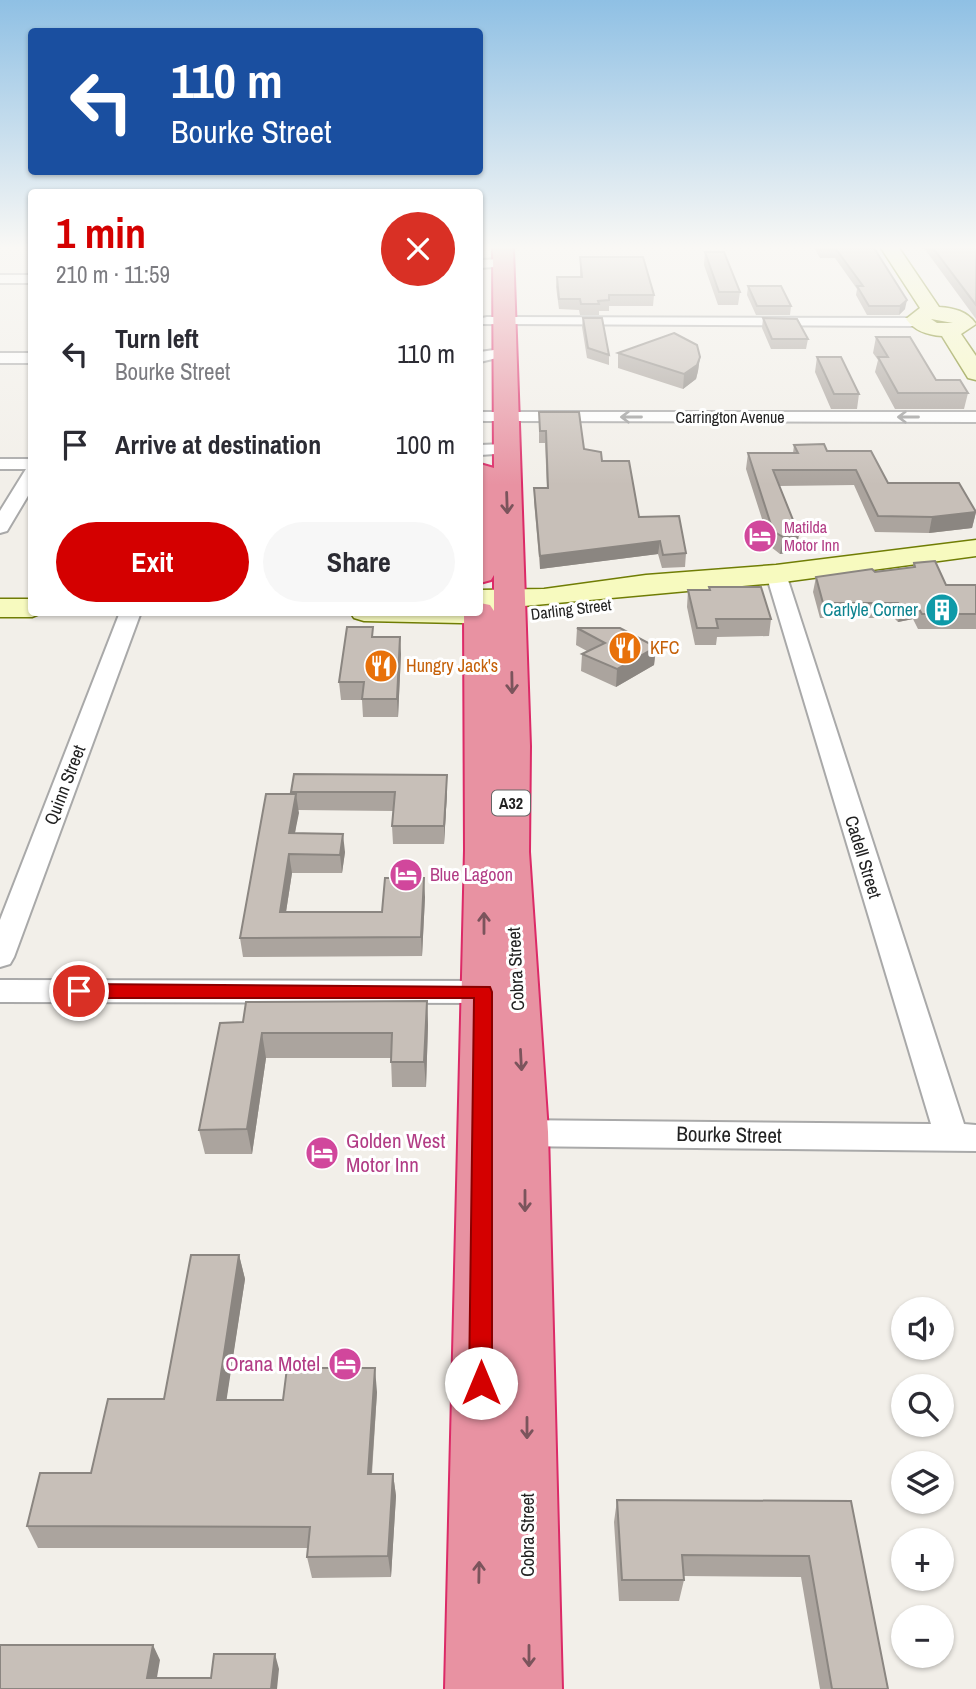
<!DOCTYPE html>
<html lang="en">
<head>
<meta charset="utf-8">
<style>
  body { margin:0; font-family:"Archivo Narrow",sans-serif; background:#f7f7f7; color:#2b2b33; height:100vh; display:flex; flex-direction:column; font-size:26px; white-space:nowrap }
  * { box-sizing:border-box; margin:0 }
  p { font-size:23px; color:#7c7c81 }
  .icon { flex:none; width:38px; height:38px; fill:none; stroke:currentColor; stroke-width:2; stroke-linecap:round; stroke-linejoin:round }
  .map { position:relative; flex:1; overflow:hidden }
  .sheet { position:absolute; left:28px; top:189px; width:455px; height:427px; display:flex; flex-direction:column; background:#fff; border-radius:7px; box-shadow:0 2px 5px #0004 }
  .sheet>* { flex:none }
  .top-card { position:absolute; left:28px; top:28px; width:455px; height:147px; border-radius:7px; box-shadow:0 2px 5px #0004; background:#1a4fa0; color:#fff; overflow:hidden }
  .tools { position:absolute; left:891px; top:1297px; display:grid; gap:14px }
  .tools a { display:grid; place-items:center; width:63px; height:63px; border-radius:50%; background:#fff; box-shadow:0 2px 5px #0004; font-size:35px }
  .pin { position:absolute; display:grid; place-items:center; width:60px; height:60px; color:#fff; margin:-30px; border:4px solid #fff; border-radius:50%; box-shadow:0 2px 7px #0007 }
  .me { position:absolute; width:77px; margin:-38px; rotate:0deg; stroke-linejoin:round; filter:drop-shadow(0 0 5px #0008) }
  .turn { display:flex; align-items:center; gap:24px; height:147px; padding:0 28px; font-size:32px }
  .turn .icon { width:91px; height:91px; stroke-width:2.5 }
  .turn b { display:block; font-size:49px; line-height:60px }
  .round { display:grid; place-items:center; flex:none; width:74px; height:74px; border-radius:37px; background:#f7f7f7 }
  .overview { display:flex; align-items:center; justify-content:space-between; height:119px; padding:0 28px }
  h1 { font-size:42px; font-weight:700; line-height:52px; color:#d40000 }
  .action { display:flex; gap:14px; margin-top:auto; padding:14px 28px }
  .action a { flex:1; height:80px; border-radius:42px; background:#d40000; color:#fff; font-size:28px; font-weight:700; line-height:80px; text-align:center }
  .action a+a { background:#f7f7f7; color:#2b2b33 }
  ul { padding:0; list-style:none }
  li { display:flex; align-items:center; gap:21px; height:91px; padding:0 28px }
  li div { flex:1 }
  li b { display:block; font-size:26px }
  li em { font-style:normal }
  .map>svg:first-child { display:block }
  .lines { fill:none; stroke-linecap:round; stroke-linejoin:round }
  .street-casing { stroke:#a9a9a9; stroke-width:4 }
  .secondary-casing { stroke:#707d05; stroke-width:3 }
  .highway-casing { stroke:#dc2a67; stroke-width:4 }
  .street { fill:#fff; fill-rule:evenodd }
  .secondary { fill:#f7fabf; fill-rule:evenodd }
  .highway { fill:#e892a2; fill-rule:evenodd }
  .wall { fill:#aba49e }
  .shaded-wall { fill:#8b8681 }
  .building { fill:#c7bfb8; stroke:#8b8681; stroke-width:2 }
  .oneway { stroke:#9c9c9c }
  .oneway2 { stroke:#7b545c }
  .route { fill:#d40000; stroke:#8a0000; stroke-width:2 }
  .labels { text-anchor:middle; stroke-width:6; stroke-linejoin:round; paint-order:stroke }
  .far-street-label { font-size:16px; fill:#222; stroke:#fff }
  .far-hotel-label { font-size:16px; fill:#b23c85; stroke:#fff; text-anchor:start }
  .shield { fill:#fff; stroke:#646464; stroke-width:2 }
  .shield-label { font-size:16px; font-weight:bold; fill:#222 }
  .culture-label { font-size:18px; fill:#0d838f; stroke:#fff; text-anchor:end }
  .food-label { font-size:18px; fill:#c56008; stroke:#fff; text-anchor:start }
  .street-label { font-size:18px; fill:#222; stroke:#fff }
  .hotel-label { font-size:18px; fill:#b23c85; stroke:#fff; text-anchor:start }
  .near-street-label { font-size:21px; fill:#222; stroke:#fff }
  .near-hotel-label { font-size:21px; fill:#b23c85; stroke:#fff; text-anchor:start }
</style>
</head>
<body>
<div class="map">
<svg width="976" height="1689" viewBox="0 0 976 1689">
  <rect width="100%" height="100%" fill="#f2efe9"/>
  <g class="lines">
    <defs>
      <path id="street" d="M503,259L508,260V266L480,268V260Z
        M0,275H32V283H0Z
        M487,317L917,318L924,322L917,326L482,324V318Z
        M506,333L513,337L505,356L480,362V352L494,350L501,334Z
        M0,353H32V363H0Z
        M480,412H976V422L484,421L480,420Z
        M505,444L514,449L511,453L480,455V445Z
        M0,459H32V489L7,531L0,533V511L26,469H0Z
        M776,568L786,574L964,1124L976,1125V1151L512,1146L500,1142L496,1133L500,1124L512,1120L931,1124L766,574Z
        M120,612H141L14,957L10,964L0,967V920Z
        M0,980L495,981L505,984L510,992L505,1000L495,1003L0,1002Z"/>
      <path id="secondary" d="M881,248H899L939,307C954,308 967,311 976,324L961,334L976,356V380L968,378L942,336C927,335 915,331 906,319L920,308ZM931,319L953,323H937Z
        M976,540V556L776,583L513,607L524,615L519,621L509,624L364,621L354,618L350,612H480V590L544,589L646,575L776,565Z
        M0,599H32V612H44L32,617H0Z"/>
      <path id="highway" d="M493,248H513L530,746L529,852L548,1132L562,1689H445L465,850L464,612H480V603L490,605L494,611V575L491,580L480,583V464L494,468Z"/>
    </defs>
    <use href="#street" class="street-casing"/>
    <use href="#secondary" class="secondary-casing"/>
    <use href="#highway" class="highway-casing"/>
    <use href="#street" class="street"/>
    <use href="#secondary" class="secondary"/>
    <use href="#highway" class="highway"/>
  </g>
  <path class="wall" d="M814,248H874L905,309L899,315H867L856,295L857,289L835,258H820Z
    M924,248H976V319Z
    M705,252L740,292L738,305H718L704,265Z
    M580,257L654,295L653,306H609V311H599V315H580L579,310L559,309L556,287L557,277H580Z
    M748,286L791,306L790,315H756L747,295Z
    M583,318L609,355V365L587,358L582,327Z
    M763,318L808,339L806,349H771L762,328Z
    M876,337L936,380L968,393L964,409H895L875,372L878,360L873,353Z
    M618,353L700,357L698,371L696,379L683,389L618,368Z
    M817,357L859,394L857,409H831L815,372Z
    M539,412L584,449L602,461L639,517L686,553L685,567L662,568L658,554L540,569L534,501V488H547L545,443H539Z
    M794,445L827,451L888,483L976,512L972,528L929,533L875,532L854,485L779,486L796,551L780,554L771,547L746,469L748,453H793Z
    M914,563L946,585H976V629H918L913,619L898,622L894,618H820L813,592L816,577L913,567Z
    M709,587L771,619L769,636L717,637L716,645H695L687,607L688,590H709Z
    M577,628L656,647L654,665L616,687L581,671L582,654L587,651L576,645Z
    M374,637L401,654L398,717H363L362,700H341L339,682Z
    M447,775V793L444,844H393L392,826L393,811L298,810L295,833L345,852L342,873H292L286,912H382L425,897L422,956L243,957L240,938L292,794L291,792Z
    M427,1001L428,1025L426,1087H392L391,1058H266L252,1154H205L199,1130L243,1022Z
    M239,1255L245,1279L226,1400H283L377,1392L372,1474H393L396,1496L391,1577L312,1578L307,1557L308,1548H38L27,1526L91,1473L164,1399Z
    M617,1500L851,1501L888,1689H820L801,1577L684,1576V1580L679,1601H619L614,1522Z"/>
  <path class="shaded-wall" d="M907,300L905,309L899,315L900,306Z
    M700,357L698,371L696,379L683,389L684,374Z
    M976,512L972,528L929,533L932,517Z
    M799,535L796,551L780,554L783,537Z
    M660,541L658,554L540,569V556Z
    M916,604L913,619L898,622L902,607Z
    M400,637L401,654L398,717L397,699Z
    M656,647L654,665L616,687L617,669Z
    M447,775V793L444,844V826Z
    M296,794L299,813L291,852L289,833Z
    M343,834L345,852L342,873L340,855Z
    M289,854L292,873L283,931L280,912Z
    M424,878L425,897L422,956L421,937Z
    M427,1001L428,1025L426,1087L424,1062Z
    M262,1033L266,1058L252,1154L247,1129Z
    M239,1255L245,1279L223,1423L217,1400Z
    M375,1368L377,1392L370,1496L368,1474Z
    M393,1474L396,1496L391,1577L388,1556Z
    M153,1645L160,1660L155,1689L147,1678Z
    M275,1654L279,1669L277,1689H271Z"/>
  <path class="building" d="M821,248H874L907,300L900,306H869L857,286H863L836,249Z
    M933,248H976V305Z
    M705,252H724L740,292H719Z
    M580,257H643L654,295H609V300L598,301L599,304H581L580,299H559L557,277H582Z
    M748,286H781L791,306H757Z
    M583,318H602L609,355L588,348Z
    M763,318L797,319L808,339H772Z
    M674,333L697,345L700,357L697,365L684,374L618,353Z
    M876,337H910L936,380H960L968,393H898L878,357H888Z
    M817,357H841L859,394H834Z
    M539,412H579L584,449L601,452L602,461H629L639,517L679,516L686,553L663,555L660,541L540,556L534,488H548L546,431H540Z
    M824,444L827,451H871L888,483H959L976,512L932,517L878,516L856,470H773L799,535L783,537L773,531L748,453H798L794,445Z
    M935,561L946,585H976V614H922L916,604L902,607L898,603H823L816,577L872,569L875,572L915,567L914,563Z
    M709,587H761L771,619H716L718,628H697L688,590H710Z
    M347,627H373L372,637H400L397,699H362L364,682H339Z
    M577,628H620L656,647L617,669L582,654L605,643Z
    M294,774L447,775L444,826H392L395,792H291Z
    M266,794H296L289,833L343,834L340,855L289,854L280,912H382L385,878H424L421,937L240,938Z
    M427,1001L424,1062H391L392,1033H262L247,1129L199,1130L220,1023L243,1022L246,1002Z
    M191,1255H239L217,1400H283L287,1368H375L368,1474H393L388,1556L307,1557L310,1527L27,1526L40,1473H91L108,1399H164Z
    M617,1500L851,1501L888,1689H832L809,1556L682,1555L684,1580H622Z
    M0,1645H153L147,1678H211L214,1654H275L271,1689H0Z"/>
  <defs><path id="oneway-shaft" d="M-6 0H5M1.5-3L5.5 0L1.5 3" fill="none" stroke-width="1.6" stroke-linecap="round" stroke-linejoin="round" transform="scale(1.75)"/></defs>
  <g class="oneway">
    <use href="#oneway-shaft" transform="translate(631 417) rotate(-180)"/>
    <use href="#oneway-shaft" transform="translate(908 417) rotate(-180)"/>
  </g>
  <g class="oneway2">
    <use href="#oneway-shaft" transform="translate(507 503) rotate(88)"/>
    <use href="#oneway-shaft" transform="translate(512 683) rotate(89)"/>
    <use href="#oneway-shaft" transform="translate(484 923) rotate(-90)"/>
    <use href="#oneway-shaft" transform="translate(521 1060) rotate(87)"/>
    <use href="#oneway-shaft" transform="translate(525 1201) rotate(90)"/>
    <use href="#oneway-shaft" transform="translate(527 1428) rotate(90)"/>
    <use href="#oneway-shaft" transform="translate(479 1572) rotate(-89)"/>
    <use href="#oneway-shaft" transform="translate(529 1656) rotate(90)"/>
  </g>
  <linearGradient id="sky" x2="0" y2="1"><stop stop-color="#8fc0e4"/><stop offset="0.51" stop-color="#f9f8f5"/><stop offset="1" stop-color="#f9f8f5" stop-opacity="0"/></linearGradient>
  <rect width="976" height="485" fill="url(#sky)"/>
  <path class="route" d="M79,984L490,987L492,992V1383L489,1391L481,1394L473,1391L469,1383L474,998H79L70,991Z"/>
  <defs>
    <symbol id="hotel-disc" viewBox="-11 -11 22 22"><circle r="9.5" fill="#d1479c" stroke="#fff"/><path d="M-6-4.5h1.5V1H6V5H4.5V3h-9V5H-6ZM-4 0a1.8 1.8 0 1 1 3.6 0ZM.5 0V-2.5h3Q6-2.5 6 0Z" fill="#fff"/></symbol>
    <symbol id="building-disc" viewBox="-11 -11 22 22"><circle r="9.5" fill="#0f9aa8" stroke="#fff"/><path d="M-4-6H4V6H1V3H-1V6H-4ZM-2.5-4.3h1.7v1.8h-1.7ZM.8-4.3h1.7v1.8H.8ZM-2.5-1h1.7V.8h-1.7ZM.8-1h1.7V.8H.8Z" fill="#fff"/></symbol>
    <symbol id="restaurant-disc" viewBox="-11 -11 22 22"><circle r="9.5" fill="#e8710a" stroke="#fff"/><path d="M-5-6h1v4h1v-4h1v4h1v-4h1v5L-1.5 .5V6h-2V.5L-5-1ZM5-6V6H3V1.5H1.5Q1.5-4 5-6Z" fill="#fff"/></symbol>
  </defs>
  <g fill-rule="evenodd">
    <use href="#hotel-disc" x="741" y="517" width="38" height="38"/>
    <use href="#building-disc" x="923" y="591" width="38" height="38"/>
    <use href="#restaurant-disc" x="606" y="629" width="38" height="38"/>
    <use href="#restaurant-disc" x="362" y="647" width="38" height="38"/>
    <use href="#hotel-disc" x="387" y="856" width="38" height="38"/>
    <use href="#hotel-disc" x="303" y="1134" width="38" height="38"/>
    <use href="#hotel-disc" x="326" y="1345" width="38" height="38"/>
  </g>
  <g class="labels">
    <g class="far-street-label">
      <text x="730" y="423">Carrington Avenue</text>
      <text transform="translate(571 609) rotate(-7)" y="6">Darling Street</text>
    </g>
    <g class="far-hotel-label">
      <text x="784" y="533">Matilda<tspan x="784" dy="18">Motor Inn</tspan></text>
    </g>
    <rect class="shield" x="492" y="790.5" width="38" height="25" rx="5"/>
    <g class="shield-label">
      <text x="511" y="809">A32</text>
    </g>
    <g class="culture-label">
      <text x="918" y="616">Carlyle Corner</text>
    </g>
    <g class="food-label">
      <text x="650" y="654">KFC</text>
      <text x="406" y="672">Hungry Jack's</text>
    </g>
    <g class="street-label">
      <text transform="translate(65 785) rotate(-69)" y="6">Quinn Street</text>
      <text transform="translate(863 857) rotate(73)" y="6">Cadell Street</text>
      <text transform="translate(516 969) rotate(-93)" y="6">Cobra Street</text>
      <text transform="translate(528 1535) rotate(-90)" y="6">Cobra Street</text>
    </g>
    <g class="hotel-label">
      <text x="430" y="881">Blue Lagoon</text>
    </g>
    <g class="near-street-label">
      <text transform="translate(729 1135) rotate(1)" y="7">Bourke Street</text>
    </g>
    <g class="near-hotel-label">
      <text x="346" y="1148">Golden West<tspan x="346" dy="24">Motor Inn</tspan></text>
      <text x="320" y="1371" text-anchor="end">Orana Motel</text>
    </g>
  </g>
</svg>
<div class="tools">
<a><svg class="icon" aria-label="sound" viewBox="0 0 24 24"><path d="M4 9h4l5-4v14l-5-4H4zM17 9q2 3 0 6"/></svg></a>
<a><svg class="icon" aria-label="search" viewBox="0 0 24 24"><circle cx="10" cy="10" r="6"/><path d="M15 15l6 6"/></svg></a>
<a><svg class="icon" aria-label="layers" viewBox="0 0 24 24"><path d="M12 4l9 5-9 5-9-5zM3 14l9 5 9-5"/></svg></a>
<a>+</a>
<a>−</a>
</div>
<div class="pin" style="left:79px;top:991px;background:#d93025"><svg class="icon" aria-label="arrive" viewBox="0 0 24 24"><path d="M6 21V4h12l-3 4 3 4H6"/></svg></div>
<svg class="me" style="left:481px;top:1383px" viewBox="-20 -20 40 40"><circle r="19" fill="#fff"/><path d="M0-13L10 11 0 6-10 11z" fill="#d40000"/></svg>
<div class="top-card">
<div class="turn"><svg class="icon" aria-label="left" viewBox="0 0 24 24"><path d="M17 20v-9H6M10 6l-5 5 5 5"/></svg><div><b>110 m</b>Bourke Street</div></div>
</div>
<section class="sheet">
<div class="overview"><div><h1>1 min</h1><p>210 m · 11:59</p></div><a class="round" style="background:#d93025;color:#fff"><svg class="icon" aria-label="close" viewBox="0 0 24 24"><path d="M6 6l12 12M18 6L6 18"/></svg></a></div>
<ul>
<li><svg class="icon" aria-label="left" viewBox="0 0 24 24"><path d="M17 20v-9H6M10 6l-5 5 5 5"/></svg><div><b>Turn left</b><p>Bourke Street</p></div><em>110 m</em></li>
<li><svg class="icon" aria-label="arrive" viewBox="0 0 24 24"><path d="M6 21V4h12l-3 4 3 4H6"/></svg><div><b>Arrive at destination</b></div><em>100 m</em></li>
</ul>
<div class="action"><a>Exit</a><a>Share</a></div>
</section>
</div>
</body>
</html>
